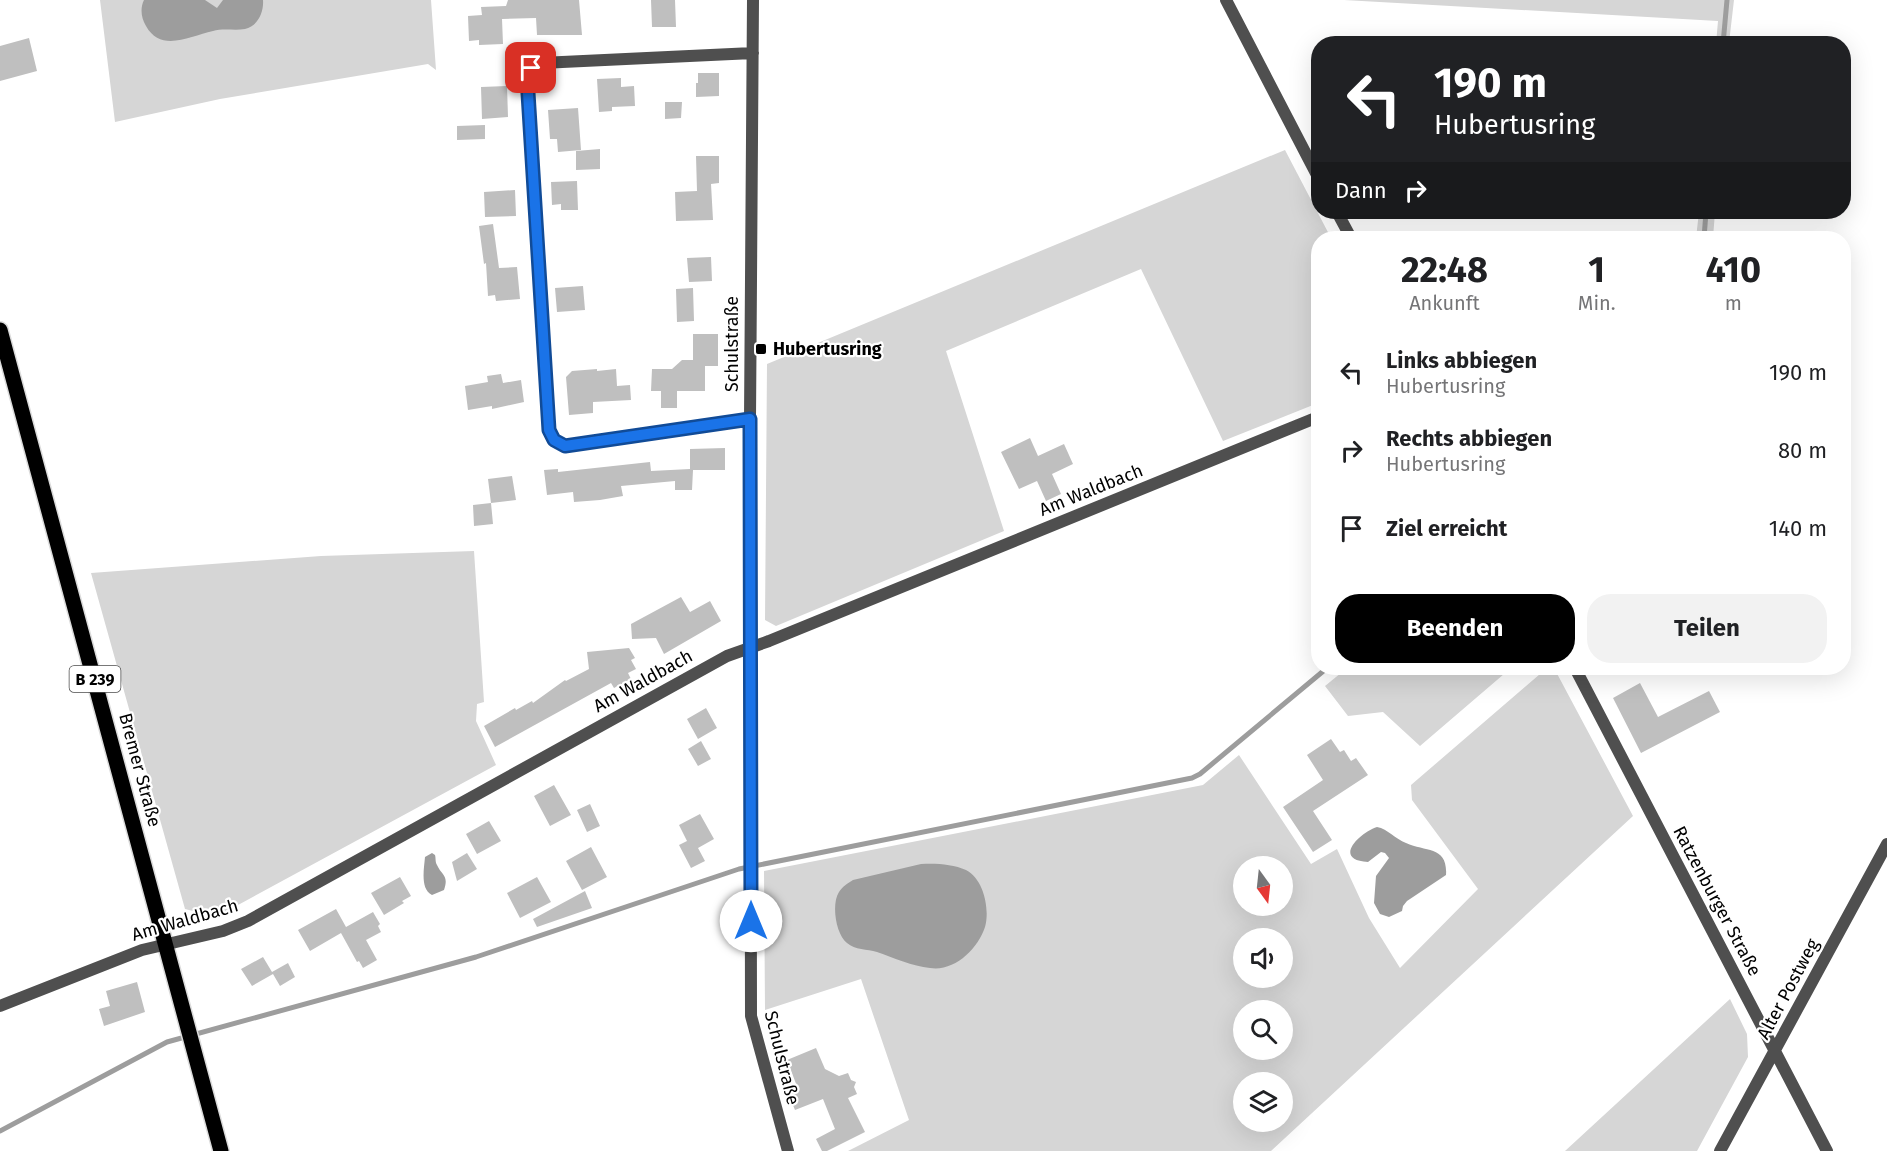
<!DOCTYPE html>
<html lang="de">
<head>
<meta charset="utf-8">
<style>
  body { margin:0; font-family:"Fira Sans",sans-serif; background:#f2f2f2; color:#202124; height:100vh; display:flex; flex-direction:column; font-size:22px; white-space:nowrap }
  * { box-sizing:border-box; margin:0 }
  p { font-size:20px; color:#757577 }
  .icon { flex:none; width:33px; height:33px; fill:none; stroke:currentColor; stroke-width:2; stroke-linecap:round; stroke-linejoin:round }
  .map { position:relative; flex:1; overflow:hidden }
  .sheet { position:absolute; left:1311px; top:231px; width:540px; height:444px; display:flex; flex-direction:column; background:#fff; border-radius:24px; box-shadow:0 6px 24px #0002 }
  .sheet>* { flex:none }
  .top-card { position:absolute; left:1311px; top:36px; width:540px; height:183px; border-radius:24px; box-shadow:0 6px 24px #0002; background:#202124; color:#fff; overflow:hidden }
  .needle { width:39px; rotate:165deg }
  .tools { position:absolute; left:1233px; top:856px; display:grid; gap:12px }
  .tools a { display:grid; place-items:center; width:60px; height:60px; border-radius:50%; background:#fff; box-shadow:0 6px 24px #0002; font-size:30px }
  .pin { position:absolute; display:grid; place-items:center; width:51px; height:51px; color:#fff; margin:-26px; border-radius:12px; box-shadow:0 3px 9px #0006 }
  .me { position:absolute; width:66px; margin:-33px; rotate:0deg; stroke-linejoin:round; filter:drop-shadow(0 0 4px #0008) }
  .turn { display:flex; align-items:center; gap:21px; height:126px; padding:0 24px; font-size:27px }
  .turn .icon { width:78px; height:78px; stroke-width:2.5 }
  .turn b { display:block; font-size:42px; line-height:51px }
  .then { display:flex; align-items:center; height:57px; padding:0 24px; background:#0003; gap:12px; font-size:22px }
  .eta { display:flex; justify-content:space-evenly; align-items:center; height:102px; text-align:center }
  .eta b { font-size:36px; font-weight:700; line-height:42px }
  .button { display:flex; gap:12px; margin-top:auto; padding:12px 24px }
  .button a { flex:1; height:69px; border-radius:24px; background:#000; color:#fff; font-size:24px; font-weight:700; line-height:69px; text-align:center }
  .button a+a { background:#f2f2f2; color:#202124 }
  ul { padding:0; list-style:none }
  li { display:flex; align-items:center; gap:18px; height:78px; padding:0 24px }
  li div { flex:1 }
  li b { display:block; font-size:22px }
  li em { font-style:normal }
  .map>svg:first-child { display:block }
  .green { fill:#d6d6d6; fill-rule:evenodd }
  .water { fill:#9d9d9d }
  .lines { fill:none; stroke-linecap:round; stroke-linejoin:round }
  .stream { stroke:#9d9d9d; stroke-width:5 }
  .building { fill:#bfbfbf }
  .primary-casing { stroke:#dbdbdb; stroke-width:18 }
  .street { stroke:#4f4f4f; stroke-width:12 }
  .primary { stroke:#000; stroke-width:15 }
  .route-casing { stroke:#114b97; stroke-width:15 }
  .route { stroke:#1a73e8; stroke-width:10 }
  .poi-dot { fill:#000; stroke:#fff; stroke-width:2 }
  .labels { text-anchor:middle; stroke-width:4.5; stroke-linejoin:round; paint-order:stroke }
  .shield { fill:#fff; stroke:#4c4c4c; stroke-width:1.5 }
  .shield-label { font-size:16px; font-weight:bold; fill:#000 }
  .street-label { font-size:18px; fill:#000; stroke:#fff }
  .poi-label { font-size:18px; font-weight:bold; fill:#000; stroke:#fff; text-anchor:start }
</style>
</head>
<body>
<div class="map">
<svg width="1887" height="1151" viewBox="0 0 1887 1151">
  <rect width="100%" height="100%" fill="#fff"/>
  <path class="green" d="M100,0H431L436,70L428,64L220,99L115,122Z
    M1344,0H1734L1729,43L1716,44L1718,21Z
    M1285,150L1331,238H1318V403L1223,441L1141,269L946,351L1004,531L776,626L765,620L767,364Z
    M1699,212H1715L1713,238H1696Z
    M474,551L484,702L477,704L476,721L496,765L216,917L185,909L91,573L321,556Z
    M1347,668H1511L1420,746L1383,712L1348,716L1325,686Z
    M1547,668H1554L1633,816L1271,1151H848L909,1120L861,979L765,1010L764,871L1203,785L1239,755L1311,864L1337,849L1369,918L1400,968L1478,889L1412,800L1411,785ZM1244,867H1282V906H1244ZM1244,939H1282V978H1244ZM1244,1011H1282V1050H1244ZM1244,1083H1282V1122H1244Z
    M1730,999L1747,1034L1748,1057L1697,1151H1565Z"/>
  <path class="water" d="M144,0H205L217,8L223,0H263C264,12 258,26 245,29C235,31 223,28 213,31C190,36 161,53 146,26C141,18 140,8 144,0Z
    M1377,827C1388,829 1395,839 1406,843C1426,852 1448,846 1446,875L1407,901L1403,906L1402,911L1389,917L1380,914L1374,903L1376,876L1389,858L1385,853L1381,852L1368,862C1332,860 1359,833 1377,827Z
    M432,853L435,855C436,858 435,862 437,865C442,876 449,875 444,890L432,895C420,889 424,869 425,857Z
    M921,864C935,863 953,864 966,870C984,879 990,910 985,927C978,949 954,972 930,968C912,966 894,958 877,952C867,949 855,950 847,943C836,935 831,904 839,892C842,887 848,883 853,880Z"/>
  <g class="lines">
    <path class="stream" d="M1723,44L1727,0
      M1704,238L1706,212
      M0,1131L167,1042L476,957L739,869L1192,778L1200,774L1327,668"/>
  </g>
  <path class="building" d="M508,0H579L582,35H537L536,18L502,19L503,44L479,45V40L469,41L468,16L482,15L481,7L506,6Z
    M651,0H675L676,27H652Z
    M29,38L37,71L0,81V46Z
    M698,73H719V96L696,97V83H698Z
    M621,78V87L634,86L635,106L612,107V111L599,112L597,79Z
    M507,86L508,117L482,119L481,87Z
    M665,102H682L681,118L665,119Z
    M578,108L581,150L558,152L557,139H550L548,110Z
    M485,125V139L457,140V126Z
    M600,149V169L576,170V151Z
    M696,156H719V183L711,184L713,220L676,221L675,192L697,191Z
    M577,181L578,210H561V204L552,205L551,182Z
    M515,190L516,216L485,217L484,192Z
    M493,224L499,268L517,267L520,299L496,301L495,295L488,296L486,263L484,264L479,226Z
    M711,257L712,281L689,282L687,258Z
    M583,286L585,310L557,312L555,288Z
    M693,288L694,321L677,322L676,289Z
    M693,334H718V366H705V391H677V408H661V391H651L652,369H672L682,360H693Z
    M597,369V371L616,369L617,386L630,385L631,400L593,402V413L569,415L566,377L572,371Z
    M501,374L503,383L521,380L524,402L492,409V406L468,410L465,386L488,382L487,376Z
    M1030,438L1038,456L1064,444L1073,464L1052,474L1061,494L1046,501L1037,481L1019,489L1001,452Z
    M725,448V470H693L692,490H675V481L621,486L623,496L600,500L574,502L573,492L547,495L544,470L558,469V472L650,462L651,471L690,469V449Z
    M512,476L516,500L491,503L488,479Z
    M491,503L493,524L474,526L473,505Z
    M681,597L690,612L710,601L721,621L664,654L656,638L632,639L631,624Z
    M629,648L635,658L631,660L636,669L628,673L631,679L614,688L611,683L495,747L484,726L515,708L516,710L532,701L533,703L565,680L566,681L589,669L587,652Z
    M1640,683L1658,717L1709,691L1720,712L1641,753L1613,698Z
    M706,708L717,728L698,739L687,719Z
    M1331,739L1340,752L1344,750L1351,761L1356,758L1368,775L1313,811L1332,840L1313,852L1283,807L1323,780L1307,755Z
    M701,741L711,759L698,766L688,749Z
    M554,785L571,815L550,826L534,796Z
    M590,804L600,826L587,832L577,810Z
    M700,814L714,839L698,848L705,861L691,868L679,845L687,841L679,825Z
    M489,821L501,841L477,854L466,834Z
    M591,847L607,877L582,890L566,861Z
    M467,853L477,869L457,881L452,862Z
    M400,877L411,896L402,901L404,903L384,915L371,893Z
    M537,877L551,902L520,918L507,893Z
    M585,891L592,908L537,927L533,919Z
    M336,909L346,927L373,912L380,924L378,926L381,932L366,940L377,960L363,968L359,961L357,962L341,933L310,951L298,930Z
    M263,957L272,972L288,963L295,977L280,986L273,974L252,986L241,969Z
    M137,982L145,1012L104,1026L99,1009L110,1006L106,991Z
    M816,1048L825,1069L839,1076L848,1073L851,1080L856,1082L854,1087L857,1094L848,1098L865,1132L827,1151H822L816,1139L835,1129L823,1099L795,1110L788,1093L798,1089L787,1060Z"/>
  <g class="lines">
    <defs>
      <path id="primary" d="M0,330L221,1151"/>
    </defs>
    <use href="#primary" class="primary-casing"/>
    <path class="street" d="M753,0L750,419L751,1016L788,1151
      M1226,0L1318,177
      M1337,212L1351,238
      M750,419L565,446L554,440L549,431L527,77L531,68L541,63L753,53
      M1575,668L1827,1151
      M0,1006L142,950L223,931L248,921L727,656L769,641L1318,417
      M1720,1151L1887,844"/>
    <use href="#primary" class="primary"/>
  </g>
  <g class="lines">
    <defs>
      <path id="route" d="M531,68L527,77L549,430L554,440L565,446L750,419L751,921"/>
    </defs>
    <use href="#route" class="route-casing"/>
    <use href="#route" class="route"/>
  </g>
  <rect class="poi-dot" x="755" y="343" width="12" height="12" rx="3"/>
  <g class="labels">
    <rect class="shield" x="69.5" y="666" width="51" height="26" rx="4.5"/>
    <g class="shield-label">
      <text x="95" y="685">B 239</text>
    </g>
    <g class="street-label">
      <text transform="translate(732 344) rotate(-90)" y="6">Schulstraße</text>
      <text transform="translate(1091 490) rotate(-22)" y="6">Am Waldbach</text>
      <text transform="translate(643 681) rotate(-29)" y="6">Am Waldbach</text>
      <text transform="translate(140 770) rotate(75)" y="6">Bremer Straße</text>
      <text transform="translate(1717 901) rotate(62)" y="6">Ratzenburger Straße</text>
      <text transform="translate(185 920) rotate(-16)" y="6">Am Waldbach</text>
      <text transform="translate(1788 989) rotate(-62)" y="6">Alter Postweg</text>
      <text transform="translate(782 1058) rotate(76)" y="6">Schulstraße</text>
    </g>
    <g class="poi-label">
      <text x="773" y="355">Hubertusring</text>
    </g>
  </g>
</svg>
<div class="tools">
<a><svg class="needle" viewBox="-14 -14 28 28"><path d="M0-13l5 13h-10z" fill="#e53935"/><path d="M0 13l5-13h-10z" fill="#757577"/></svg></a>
<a><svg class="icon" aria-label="sound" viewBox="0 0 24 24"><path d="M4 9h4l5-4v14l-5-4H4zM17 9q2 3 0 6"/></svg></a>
<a><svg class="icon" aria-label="search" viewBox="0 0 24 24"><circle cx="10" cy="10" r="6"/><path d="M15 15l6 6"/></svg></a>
<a><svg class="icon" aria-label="layers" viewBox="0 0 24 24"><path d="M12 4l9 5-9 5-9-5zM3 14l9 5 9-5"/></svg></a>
</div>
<div class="pin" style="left:531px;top:68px;background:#d93025"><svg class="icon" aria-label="arrive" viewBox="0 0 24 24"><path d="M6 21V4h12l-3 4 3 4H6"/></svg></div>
<svg class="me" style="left:751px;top:921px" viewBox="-20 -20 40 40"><circle r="19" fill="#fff"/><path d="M0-13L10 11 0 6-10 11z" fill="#1a73e8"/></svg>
<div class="top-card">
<div class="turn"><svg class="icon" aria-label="left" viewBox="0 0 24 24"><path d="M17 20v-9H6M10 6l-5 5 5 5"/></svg><div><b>190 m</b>Hubertusring</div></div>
<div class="then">Dann<svg class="icon" aria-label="right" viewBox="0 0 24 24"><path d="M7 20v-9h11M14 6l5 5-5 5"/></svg></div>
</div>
<section class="sheet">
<div class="eta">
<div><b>22:48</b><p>Ankunft</p></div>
<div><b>1</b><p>Min.</p></div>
<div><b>410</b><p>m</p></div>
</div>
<ul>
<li><svg class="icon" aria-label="left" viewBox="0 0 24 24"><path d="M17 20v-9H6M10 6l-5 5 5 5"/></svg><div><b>Links abbiegen</b><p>Hubertusring</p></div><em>190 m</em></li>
<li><svg class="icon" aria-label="right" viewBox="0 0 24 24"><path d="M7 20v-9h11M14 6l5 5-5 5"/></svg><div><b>Rechts abbiegen</b><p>Hubertusring</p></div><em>80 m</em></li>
<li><svg class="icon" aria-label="arrive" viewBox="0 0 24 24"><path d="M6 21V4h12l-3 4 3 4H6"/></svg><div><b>Ziel erreicht</b></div><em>140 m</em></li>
</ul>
<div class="button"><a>Beenden</a><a>Teilen</a></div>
</section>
</div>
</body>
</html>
